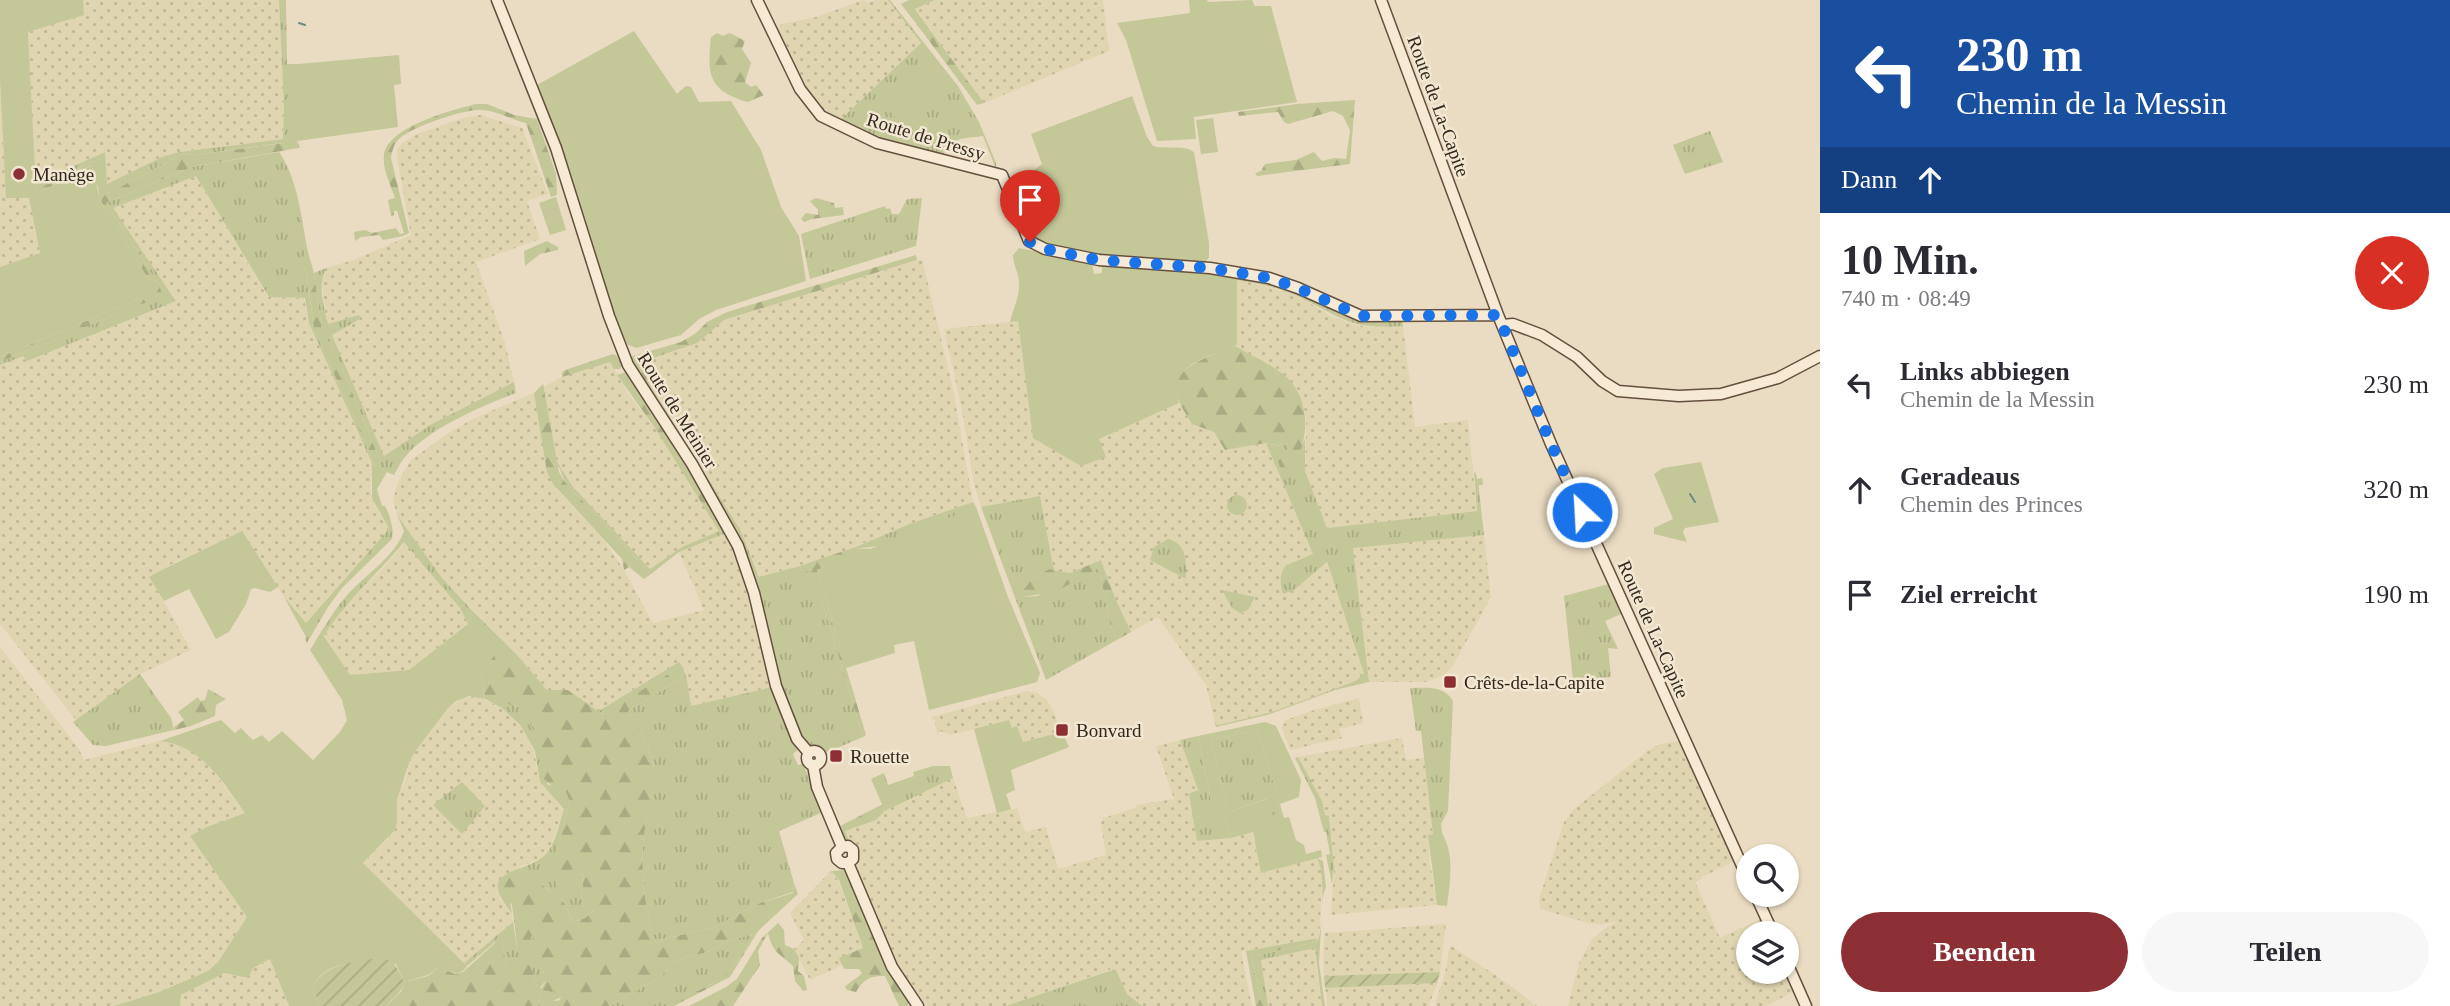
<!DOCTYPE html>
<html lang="de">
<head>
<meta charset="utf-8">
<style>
  body { margin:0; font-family:Georgia,serif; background:#f7f7f7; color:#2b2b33; height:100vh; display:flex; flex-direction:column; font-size:26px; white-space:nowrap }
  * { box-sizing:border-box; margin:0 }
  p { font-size:23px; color:#7c7c81 }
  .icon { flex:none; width:38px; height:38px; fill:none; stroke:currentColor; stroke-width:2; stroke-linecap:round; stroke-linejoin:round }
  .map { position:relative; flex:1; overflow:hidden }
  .drawer { display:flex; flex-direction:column; background:#fff; width:630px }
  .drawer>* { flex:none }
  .banner { background:#1a4fa0; color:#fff; overflow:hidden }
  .controls { position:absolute; left:1736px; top:844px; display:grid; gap:14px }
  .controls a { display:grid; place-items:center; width:63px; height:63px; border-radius:50%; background:#fff; box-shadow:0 2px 5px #0004; font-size:35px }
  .pin { position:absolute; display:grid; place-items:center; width:60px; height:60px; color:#fff; margin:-72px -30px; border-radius:50% 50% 50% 0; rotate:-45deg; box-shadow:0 0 7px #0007 }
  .pin .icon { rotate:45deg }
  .me { position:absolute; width:77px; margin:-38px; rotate:335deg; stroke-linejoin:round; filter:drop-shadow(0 0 5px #0008) }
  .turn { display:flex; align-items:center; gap:24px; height:147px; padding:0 21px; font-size:32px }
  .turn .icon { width:91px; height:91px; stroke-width:2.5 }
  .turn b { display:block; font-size:49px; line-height:60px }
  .then { display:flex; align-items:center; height:66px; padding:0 21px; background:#0003; gap:14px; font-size:26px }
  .round { display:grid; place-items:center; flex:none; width:74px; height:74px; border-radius:37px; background:#f7f7f7 }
  .summary { display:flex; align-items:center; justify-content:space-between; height:119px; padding:0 21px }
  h1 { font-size:42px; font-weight:700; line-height:52px }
  .cta { display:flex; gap:14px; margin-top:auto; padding:14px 21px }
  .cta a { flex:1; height:80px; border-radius:42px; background:#8c3035; color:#fff; font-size:28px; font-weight:700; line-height:80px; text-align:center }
  .cta a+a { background:#f7f7f7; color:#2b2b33 }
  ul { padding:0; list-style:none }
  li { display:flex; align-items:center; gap:21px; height:105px; padding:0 21px }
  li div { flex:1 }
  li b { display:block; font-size:26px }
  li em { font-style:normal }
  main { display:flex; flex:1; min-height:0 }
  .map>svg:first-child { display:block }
  .farmland { fill:url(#farmland-dots); fill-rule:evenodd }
  .grass { fill:url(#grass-tufts) }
  .forest { fill:url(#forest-firs) }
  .park { fill:#c4c797; fill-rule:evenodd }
  .garden { fill:url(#garden-furrows) }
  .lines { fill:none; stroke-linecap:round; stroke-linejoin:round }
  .stream { stroke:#6c8a81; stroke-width:2 }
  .secondary-casing { stroke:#644f3e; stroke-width:13 }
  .secondary { stroke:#f6ead5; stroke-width:10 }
  .route { stroke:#1a73e8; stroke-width:12; stroke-dasharray:0 21.6 }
  .poi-dot { fill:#8c3035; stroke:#f2e7d1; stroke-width:2.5 }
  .labels { text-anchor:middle; stroke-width:5; stroke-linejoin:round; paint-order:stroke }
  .street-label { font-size:19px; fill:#33271e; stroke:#f2e7d1 }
  .poi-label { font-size:19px; fill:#33271e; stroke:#f2e7d1; text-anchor:start }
</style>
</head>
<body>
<main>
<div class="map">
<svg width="1820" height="1006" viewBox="0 0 1820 1006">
  <defs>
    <pattern id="farmland-dots" width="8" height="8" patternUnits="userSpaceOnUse" patternTransform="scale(1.75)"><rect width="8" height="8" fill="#dfd5b0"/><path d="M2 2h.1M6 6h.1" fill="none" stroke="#c0b797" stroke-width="1.8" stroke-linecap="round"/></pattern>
    <pattern id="grass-tufts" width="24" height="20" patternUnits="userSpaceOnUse" patternTransform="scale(1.75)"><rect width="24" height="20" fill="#c4c797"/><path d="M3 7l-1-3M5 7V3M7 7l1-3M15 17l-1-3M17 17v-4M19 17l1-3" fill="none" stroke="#a9ab82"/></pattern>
    <pattern id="forest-firs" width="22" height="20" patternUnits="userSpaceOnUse" patternTransform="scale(1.75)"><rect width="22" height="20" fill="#c4c797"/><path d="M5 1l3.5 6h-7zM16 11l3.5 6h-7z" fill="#a9ab82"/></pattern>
    <pattern id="garden-furrows" width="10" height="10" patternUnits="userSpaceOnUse" patternTransform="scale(1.75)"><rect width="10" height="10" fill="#c4c797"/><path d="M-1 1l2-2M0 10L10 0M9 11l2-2" fill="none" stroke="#a9ab82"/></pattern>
  </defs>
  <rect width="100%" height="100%" fill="#eadcc2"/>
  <path class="farmland" d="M83,0H279L284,108L283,139L179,152L162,157L106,185L104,152L35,183L28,32L84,15Z
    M863,0L868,3L874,0H888L921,43L839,121L822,110L806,89L777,29L782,24L816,17Z
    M935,0H1103L1109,51L984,103L915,9Z
    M0,80L6,198L29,197L40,253L0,267Z
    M480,115L522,128L548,194L527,201L540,239L476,262L505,343L514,382L432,424L384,456L332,335L360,319L358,315L328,325L323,303L322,274L326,268L354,260L411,235L398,163L397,150L401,144L417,134L463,118Z
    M196,176L268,297L304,298L309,323L372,463L373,470L370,490L376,507L389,530L305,624L284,597L242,532L189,557L177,561L150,577L191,650L140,674L76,720L0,624V365L23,355L26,361L176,300L112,208Z
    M922,259L953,389L973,502L912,523L837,554L760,577L741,531L639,363L680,349L724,320Z
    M1237,279L1294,294L1333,317L1356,325L1369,327L1403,326L1415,427L1468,420L1477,511L1327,528L1305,471L1306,424L1304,408L1297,392L1282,373L1235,346L1237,344Z
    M1018,321L1033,437L1099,439L1179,403L1192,424L1214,432L1225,450L1266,443L1313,554L1289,563L1284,568L1281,581L1315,571L1326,561L1362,663L1364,673L1357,681L1272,712L1219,725L1215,724L1206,685L1158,617L1131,632L1115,598L1101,560L1070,573L1054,571L1040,496L981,507L974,484L962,410L944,329ZM1223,591L1255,597V598L1250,607L1243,613L1232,608Z
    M610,361L627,392L655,428L693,487L719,531L682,547L650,569L573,487L557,462L543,387L562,377Z
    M534,393L550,478L557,489L604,540L624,570L653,623L704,610L679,552L726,533L737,553L751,596L772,687L691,706L685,670L679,662L597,712L568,690H547L517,655L442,578L397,515L393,500L398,482L411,460L451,431L477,417Z
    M1484,535L1491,597L1452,667L1444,675L1427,682H1369L1353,547Z
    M405,542L460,608L468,624L409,670L349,675L324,636L343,608L384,567Z
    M0,647L79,749L84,760L159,741L171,742L193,752L207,763L245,813L207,827L190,836L247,917L218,962L208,971L159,992L114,1006H0Z
    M1027,691L1037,693L1046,699L1051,706L1062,732L1023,742L1017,727L1012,728L1009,720L951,735L941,731L937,734L935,721L931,717Z
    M476,696L502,708L520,726L534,751L540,782L564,809L550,849L540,859L517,868L499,898L512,913L513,922L464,963L363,863L389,838L399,793L404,784L410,760L417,749L448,708L462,698Z
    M1359,698L1363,723L1339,729L1342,738L1290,750L1282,728L1286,720L1314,710Z
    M1402,738L1406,760L1424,758L1433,835H1428L1430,863L1437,905L1331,915L1334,868L1329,816H1325L1322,801L1298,757Z
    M1180,740L1198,791L1197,841L1231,838L1252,832L1262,873L1317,858L1321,864L1322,891L1319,937L1241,952L1252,1006H1142L1127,994L1112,969L1006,1006H927L898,969L856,869L859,853L845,831L876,820L885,811L900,802L953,778L967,818L1017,808L1025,832L1046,827L1058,869L1106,855L1101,824L1103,818L1136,808V805L1174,799L1156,746Z
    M1680,741L1735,861L1702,877V879L1695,882L1720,938L1761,919L1767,933H1748V971H1785L1794,991L1767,1006H1568L1579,963L1592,939L1607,927L1619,921L1606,924H1592L1540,909L1539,899L1564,822L1574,809L1646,752L1660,744Z
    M831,871L838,880L863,948L840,958L842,965L810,980L794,949L804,940L790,913Z
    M1446,924L1440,972L1324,976L1323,947L1325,933Z
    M1450,945L1507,983L1537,1006H1438L1435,1004L1445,974Z
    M1315,948L1318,981L1322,1005L1325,1006H1268L1261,960Z
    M271,959L289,1006H180V996L212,977L224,973L245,978L249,976L253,968Z
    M1437,983L1429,1006H1328L1325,988Z"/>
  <path class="grass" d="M279,0H286L287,64H297L296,138L300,147L298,148L296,141L195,155L183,154L99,198L96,160L36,190L35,183L105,152L107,184L162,157L179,152L283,139L284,108Z
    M888,0H890L958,86L979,122L996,163V169L983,136C963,139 953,136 943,155L880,139L839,121L921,43Z
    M909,0H935L915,9L930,30L924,34L901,4Z
    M1710,131L1723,162L1685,174L1673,145Z
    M279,152C299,181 301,219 308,252L300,260L306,270L314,329L376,468L381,463L341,365L322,330L314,273L326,268C317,284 324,308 328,324L359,315L360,319L332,335L384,456L432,424L514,382L516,393C483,406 429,428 406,456C401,461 398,468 394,475L387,472L377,489L382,506H385C390,516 394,527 392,539L342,588L328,607L307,643L305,639L306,637L284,597L306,623L389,529L372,498V463L309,323L305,298L269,297L196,176L113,208L176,301L27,361L23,356L0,365V362L161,296L160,287L106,203L192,167Z
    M922,198L916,246L810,279L801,234L885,206L886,209L890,208L892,214H899L907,199Z
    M1235,277C1247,278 1261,279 1273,282C1302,289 1324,310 1353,318C1369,323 1386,321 1402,321L1403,326C1347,330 1342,317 1295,295C1277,287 1256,283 1237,280V344L1235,346Z
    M652,388L741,531L759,577L799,566L802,572L810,570L823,604L863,737L828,752L810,747L800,737L783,697L755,582L648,390Z
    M1305,439V471L1327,528L1477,511L1474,472L1476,473L1477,479L1482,478L1483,485H1479V490L1484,535L1353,548L1369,682L1335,690L1267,715L1216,727L1215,724L1219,725L1272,712L1356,681L1364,673L1327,562L1294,590L1283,594C1280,584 1279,574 1286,565L1313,554L1266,443L1280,446L1290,443L1287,453L1300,449Z
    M557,462L573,487L650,569L682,547L719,531L725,530L726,533L679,552L651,574L565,482Z
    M1227 505a10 10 0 1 1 20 0a10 10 0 1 1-20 0Z
    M1040,496L1054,571L1049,569L1032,579L1020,594L1022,597L1037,596L1099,567L1110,624L1117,640L1046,680L981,507Z
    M973,502L976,507C939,522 892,550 853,548L912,523Z
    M397,515L442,578L470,608L463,605L460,608L404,542C378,574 346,600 324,636L321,632C330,619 338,604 350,592C368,573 395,556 404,531Z
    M1168,539C1188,544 1186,562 1186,579L1150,560L1154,547Z
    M1609,584L1621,614L1605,621L1618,649L1608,648L1611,677L1573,680L1564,596Z
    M1222,590L1255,597L1248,610L1240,613L1232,608Z
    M679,662L682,666L605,714L597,712Z
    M140,674L171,718L174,730L106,746L93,745L73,722Z
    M686,675L691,706L772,687L798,750L793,754L798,765L803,764L823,812L779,831L794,883L793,892L760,903L713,928L658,940L654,939C645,911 640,865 644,835C647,814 655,792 654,770C653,749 639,729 628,711Z
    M1410,688C1426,688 1444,685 1453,701L1448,811L1441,824L1442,833L1433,835L1421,731H1416Z
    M485,699C494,701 510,702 518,707C536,720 532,742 555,757L556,761L551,768L547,784L554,787L559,793L564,786L570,802L558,847L555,853L570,882L579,874L584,875L581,898L593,911L585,918L573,922L563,900L544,887L536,875C523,873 514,870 506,882L512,913C473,867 524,875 545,855C556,844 559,823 564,809L540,782L535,751L520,725L502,708Z
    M1258,730L1282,812L1272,816L1266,799L1228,812L1211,740Z
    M1198,736L1211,801L1223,817L1231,838L1197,841L1189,794L1198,790L1180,740Z
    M1298,757L1322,801L1325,815L1329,816L1334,868L1332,884L1326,855L1330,854L1326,832H1324L1315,798L1295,758Z
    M933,766H950L953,778L885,811L871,779L884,773L888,785L914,776L913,772Z
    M462,782L485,806L462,834L433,805Z
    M1317,858L1323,861L1326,887L1323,896L1319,963L1325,1006H1322L1315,948L1261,960L1268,1006H1263L1251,957L1316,942L1319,937C1323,921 1325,871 1317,858Z
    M513,922L518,953L532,934L546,980L540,988L557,991L562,997L547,1003V1006H538L540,999L531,965L507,972L503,946L495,942L467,966L464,963Z
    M749,935L752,936L743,954L727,976L667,1006H609L660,977L675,961L707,952L731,940Z
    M1115,969L1127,994L1142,1006H1006Z"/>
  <path class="forest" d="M930,30L984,103L977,105L924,34Z
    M717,33L723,36L730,33L745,41L742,49L751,63L745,82L751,87L756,85L764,95L748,102C708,91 707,74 711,37Z
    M1355,100L1350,164L1257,176L1255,173L1261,171L1265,164L1296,160L1314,152L1322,161L1335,158L1346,159L1350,130L1343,116L1333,111L1288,124L1284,122L1278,112L1239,116L1238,112L1297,104Z
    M476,104H487L514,115L537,119L556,174L557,195L551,197L526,123C511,120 495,109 478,110C459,111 414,126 400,138C394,143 392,151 391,158L409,233L403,236L383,240L379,235L361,237L355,241L354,232L365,230L372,233L396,228L400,234L404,233L397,211H394V215L391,216L388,200L395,198C391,185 382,169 384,155C387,127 452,110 476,104Z
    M290,139V142L296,141L298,148L192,167L106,203L160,287L162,296L0,362V357L136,300L145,292L148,279L99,198L183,154L195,155L283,143Z
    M96,160L100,186H97L92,165L39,193L36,192V190Z
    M816,198L834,203L835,208L843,207L844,215L812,219L804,222L801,219L806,213L818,215V210L810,201Z
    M547,241L558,247V250L540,254L525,266L524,251Z
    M308,252L314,273L322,330L341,365L381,463L380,469L376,468L314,329L306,270L299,260Z
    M916,255L917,260L724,320L697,343L639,363L652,388L647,390L631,358L633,356L681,342L696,333L707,322L727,312Z
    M1235,346C1250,355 1269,363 1283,374C1305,391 1310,424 1301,449L1292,453V470L1282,473L1278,461L1287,453L1289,443L1281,446L1266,443L1225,450L1214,432L1192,424C1186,414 1177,402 1176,389C1174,365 1217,354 1235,346Z
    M613,354L617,356L623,365L620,369H614L610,362L562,377V372L565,370Z
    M626,372L666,431L725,530L719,531L655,428L617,375Z
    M543,384L559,472L565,482L651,574L644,579L629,567L624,570L622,559L553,484L547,472L534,393Z
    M853,548L872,549L817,570L866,735L863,737L823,604L810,571L802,572L799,566Z
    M1101,560L1115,598L1131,632L1117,640L1110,624L1099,568L1055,592L1022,597L1020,594L1032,579L1049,569L1070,573Z
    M463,605L470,608L517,655L547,690H568L602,714L682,666L686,675L628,711C639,729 653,749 654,771C655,792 647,815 644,835C640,865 645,911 654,939L658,940L713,928L760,903L793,893L794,883L798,894L758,931L730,977L674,1006H667C708,983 733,984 752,935L731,940L707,952L675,961L660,977L609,1006H547V1003L551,1000L558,1001L562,997L557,992L541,990L546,980L532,935L525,947L526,953H518L512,905L503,893C504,878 520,863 535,874C539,878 541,884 545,888C551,893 560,895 563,901C567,907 569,915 573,922L585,918L593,911L581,898L584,875L579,874L564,890L559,889L549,870L550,862L558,847L570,802L564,787L561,794L544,779L547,769L556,761L555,757L550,754H544L528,718L517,706L485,699L481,673L495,653L468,624L460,608Z
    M208,689L226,699L216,705L215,716L191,726L174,730V727L184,720L178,712L198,697L200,701L205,700Z
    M883,804L885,811L876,820L845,831L849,840L846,842L838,827Z
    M845,870L879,948L909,1001L908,1006H899L885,976C870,976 864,979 856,992L847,990L845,987C850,981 857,979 862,973L859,969H844L839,958L863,948L839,880L831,871Z
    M778,923L784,930L785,945L794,949L799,958L798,971L804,976L807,990L803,991L795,981L793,966C779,953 773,953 768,933L758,951L760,965L733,1006H689L726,987L737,979L762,938Z
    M1317,938L1316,942L1251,957L1263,1006H1256L1246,951Z
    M496,942L503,946L507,971L531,964L540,999L538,1006H386L401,992L404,982L428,976L439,967L455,974L463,972Z"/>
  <path class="park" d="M0,0H83L84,15L28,32L36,192L39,193L93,165L99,198L148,279C148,289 145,295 136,300L0,357V267L40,253L29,198H6L0,80Z
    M1189,0H1207L1208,2L1252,0L1255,6H1271L1297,102L1194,117L1196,139L1157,141L1126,40L1117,23L1190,13Z
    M634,31L677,94L686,86L691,87L699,102L731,101L761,150L781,207L799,236L806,281L716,310L699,319L681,335L636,348L627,344L618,326L564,159L537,85Z
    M399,55L401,84L394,85L398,127L290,142L287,65Z
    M923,59L942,79L899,121L879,101Z
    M1132,96L1147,137L1153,146C1166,150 1183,144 1194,152L1209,243V257L1205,263C1169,262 1052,261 1030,233L1010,183L1030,174L1042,164L1031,134Z
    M1213,118L1218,152L1201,154L1196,120Z
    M556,197L566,230L550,235L539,203Z
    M1019,248L1092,263L1094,274L1102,273V264L1143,269L1196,270L1235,277V346C1206,359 1168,363 1179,403L1099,439L1106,457L1081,466L1033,438L1018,321L1010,322C1013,308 1020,297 1019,283C1019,273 1013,265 1013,255Z
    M1701,462L1719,522L1685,528L1683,532L1687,542L1654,534V528L1673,519L1654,474L1663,468Z
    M976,507L1008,597L1040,673L1037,682L929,710L914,641L894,645L895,653L846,668L817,570Z
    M242,531L278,587L270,592L255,588L251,589L246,604L229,632L216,639L189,589L164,601L149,577C179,560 211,547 242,531Z
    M468,624L496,653L481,673L485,699L469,696L456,701L448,708L417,749L410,760L397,800V823L395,830L363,863L467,966C459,978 450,972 439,967L428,975L404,982L396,964C369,963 326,956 313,987L319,1006H289L270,959L253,968L248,978L224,973L181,995L180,1006H114L159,992L208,971L218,962L247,917L190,836L207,827L245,813C223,782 201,745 160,741L221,720L235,733L241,728L253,740L262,735L269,742L282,731L313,760L340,732L347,720L342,700L310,650L321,632L350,675L409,670Z
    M1009,720L1012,728L1017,726L1023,742L1062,732L1069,747L1011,770L1015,790L1006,794L1011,809L997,813L974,729Z
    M1265,722L1276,726L1301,780L1299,797L1280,804L1284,818L1289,817L1296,840L1304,845L1306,854L1321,850L1322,857L1261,873L1253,832L1231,838L1223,817L1211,801L1198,736ZM1258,730L1282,812L1272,815L1267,799L1228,812L1211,740Z
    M1442,833C1455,856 1450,880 1447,906L1437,905L1428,835Z"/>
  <path class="garden" d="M381,958C396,960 398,970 404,982C401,995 393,997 386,1006H319L313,987C324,963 359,961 381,958Z
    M1440,972L1437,983L1325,988L1324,976Z"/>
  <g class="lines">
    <path class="stream" d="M299,23L305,25
      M1690,494L1695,502"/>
    <defs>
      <path id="secondary" d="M497,0L556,148L609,316L628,365L692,464L738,546L754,593L776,686L797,739L809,753
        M757,0L800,89L821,116L877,143L1002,175L1029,241L1045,249L1099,260L1210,268L1269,278L1298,288L1361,316L1498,315
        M1381,0L1498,315L1551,444L1748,879
        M1502,325L1513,324L1542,335L1577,357L1602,381L1618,391L1679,396L1721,394L1778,378L1820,356
        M807 758a7 7 0 1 1 14 0a7 7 0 1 1-14 0Z
        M813,765L817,787L842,847
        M842,847L848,846L853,850V859L848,863
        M842,847L836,853L837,859L842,863H848
        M848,863L892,967L918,1006
        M1755,894L1773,933
        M1787,963L1806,1006"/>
    </defs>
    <use href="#secondary" class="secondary-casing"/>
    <use href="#secondary" class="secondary"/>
  </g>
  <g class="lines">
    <path class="route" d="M1030,242L1045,249L1098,260L1210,268L1269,278L1298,288L1361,316L1498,315L1551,444L1582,512"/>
  </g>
  <g class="poi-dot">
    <circle cx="19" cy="174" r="7"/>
    <rect x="1443" y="675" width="14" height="14" rx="3.5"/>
    <rect x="1055" y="723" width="14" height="14" rx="3.5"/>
    <rect x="829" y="749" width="14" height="14" rx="3.5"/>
  </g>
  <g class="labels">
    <g class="street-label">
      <text transform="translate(1439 106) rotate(70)" y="7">Route de La-Capite</text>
      <text transform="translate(926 136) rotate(17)" y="7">Route de Pressy</text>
      <text transform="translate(678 410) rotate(58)" y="7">Route de Meinier</text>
      <text transform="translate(1654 629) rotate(66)" y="7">Route de La-Capite</text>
    </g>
    <g class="poi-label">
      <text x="33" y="181">Manège</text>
      <text x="1464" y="689">Crêts-de-la-Capite</text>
      <text x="1076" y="737">Bonvard</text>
      <text x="850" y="763">Rouette</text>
    </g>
  </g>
</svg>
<div class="controls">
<a><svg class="icon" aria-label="search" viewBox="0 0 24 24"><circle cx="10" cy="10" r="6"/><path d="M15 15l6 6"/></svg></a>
<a><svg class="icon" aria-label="layers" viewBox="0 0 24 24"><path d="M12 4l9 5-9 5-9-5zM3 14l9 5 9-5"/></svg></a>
</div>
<div class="pin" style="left:1030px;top:242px;background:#d93025"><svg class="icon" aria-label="arrive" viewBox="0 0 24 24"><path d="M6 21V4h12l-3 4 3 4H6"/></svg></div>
<svg class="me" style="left:1582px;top:512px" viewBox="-20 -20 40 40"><circle r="17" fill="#1a73e8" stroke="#fff" stroke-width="3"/><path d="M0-11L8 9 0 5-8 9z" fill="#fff"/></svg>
</div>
<section class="drawer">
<div class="banner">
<div class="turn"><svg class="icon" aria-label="left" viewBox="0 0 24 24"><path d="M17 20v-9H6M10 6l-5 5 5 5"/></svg><div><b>230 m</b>Chemin de la Messin</div></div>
<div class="then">Dann<svg class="icon" aria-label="ahead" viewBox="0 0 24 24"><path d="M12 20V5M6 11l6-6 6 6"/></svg></div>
</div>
<div class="summary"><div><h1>10 Min.</h1><p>740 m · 08:49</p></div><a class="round" style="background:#d93025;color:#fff"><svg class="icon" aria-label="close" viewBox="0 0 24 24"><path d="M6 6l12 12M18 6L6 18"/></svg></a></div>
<ul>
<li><svg class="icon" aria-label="left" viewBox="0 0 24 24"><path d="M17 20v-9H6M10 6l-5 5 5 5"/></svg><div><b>Links abbiegen</b><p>Chemin de la Messin</p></div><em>230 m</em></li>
<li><svg class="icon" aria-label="ahead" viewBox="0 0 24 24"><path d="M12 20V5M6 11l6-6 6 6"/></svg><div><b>Geradeaus</b><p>Chemin des Princes</p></div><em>320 m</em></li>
<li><svg class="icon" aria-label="arrive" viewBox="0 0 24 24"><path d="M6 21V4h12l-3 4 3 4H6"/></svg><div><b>Ziel erreicht</b></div><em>190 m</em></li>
</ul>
<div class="cta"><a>Beenden</a><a>Teilen</a></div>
</section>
</main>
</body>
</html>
